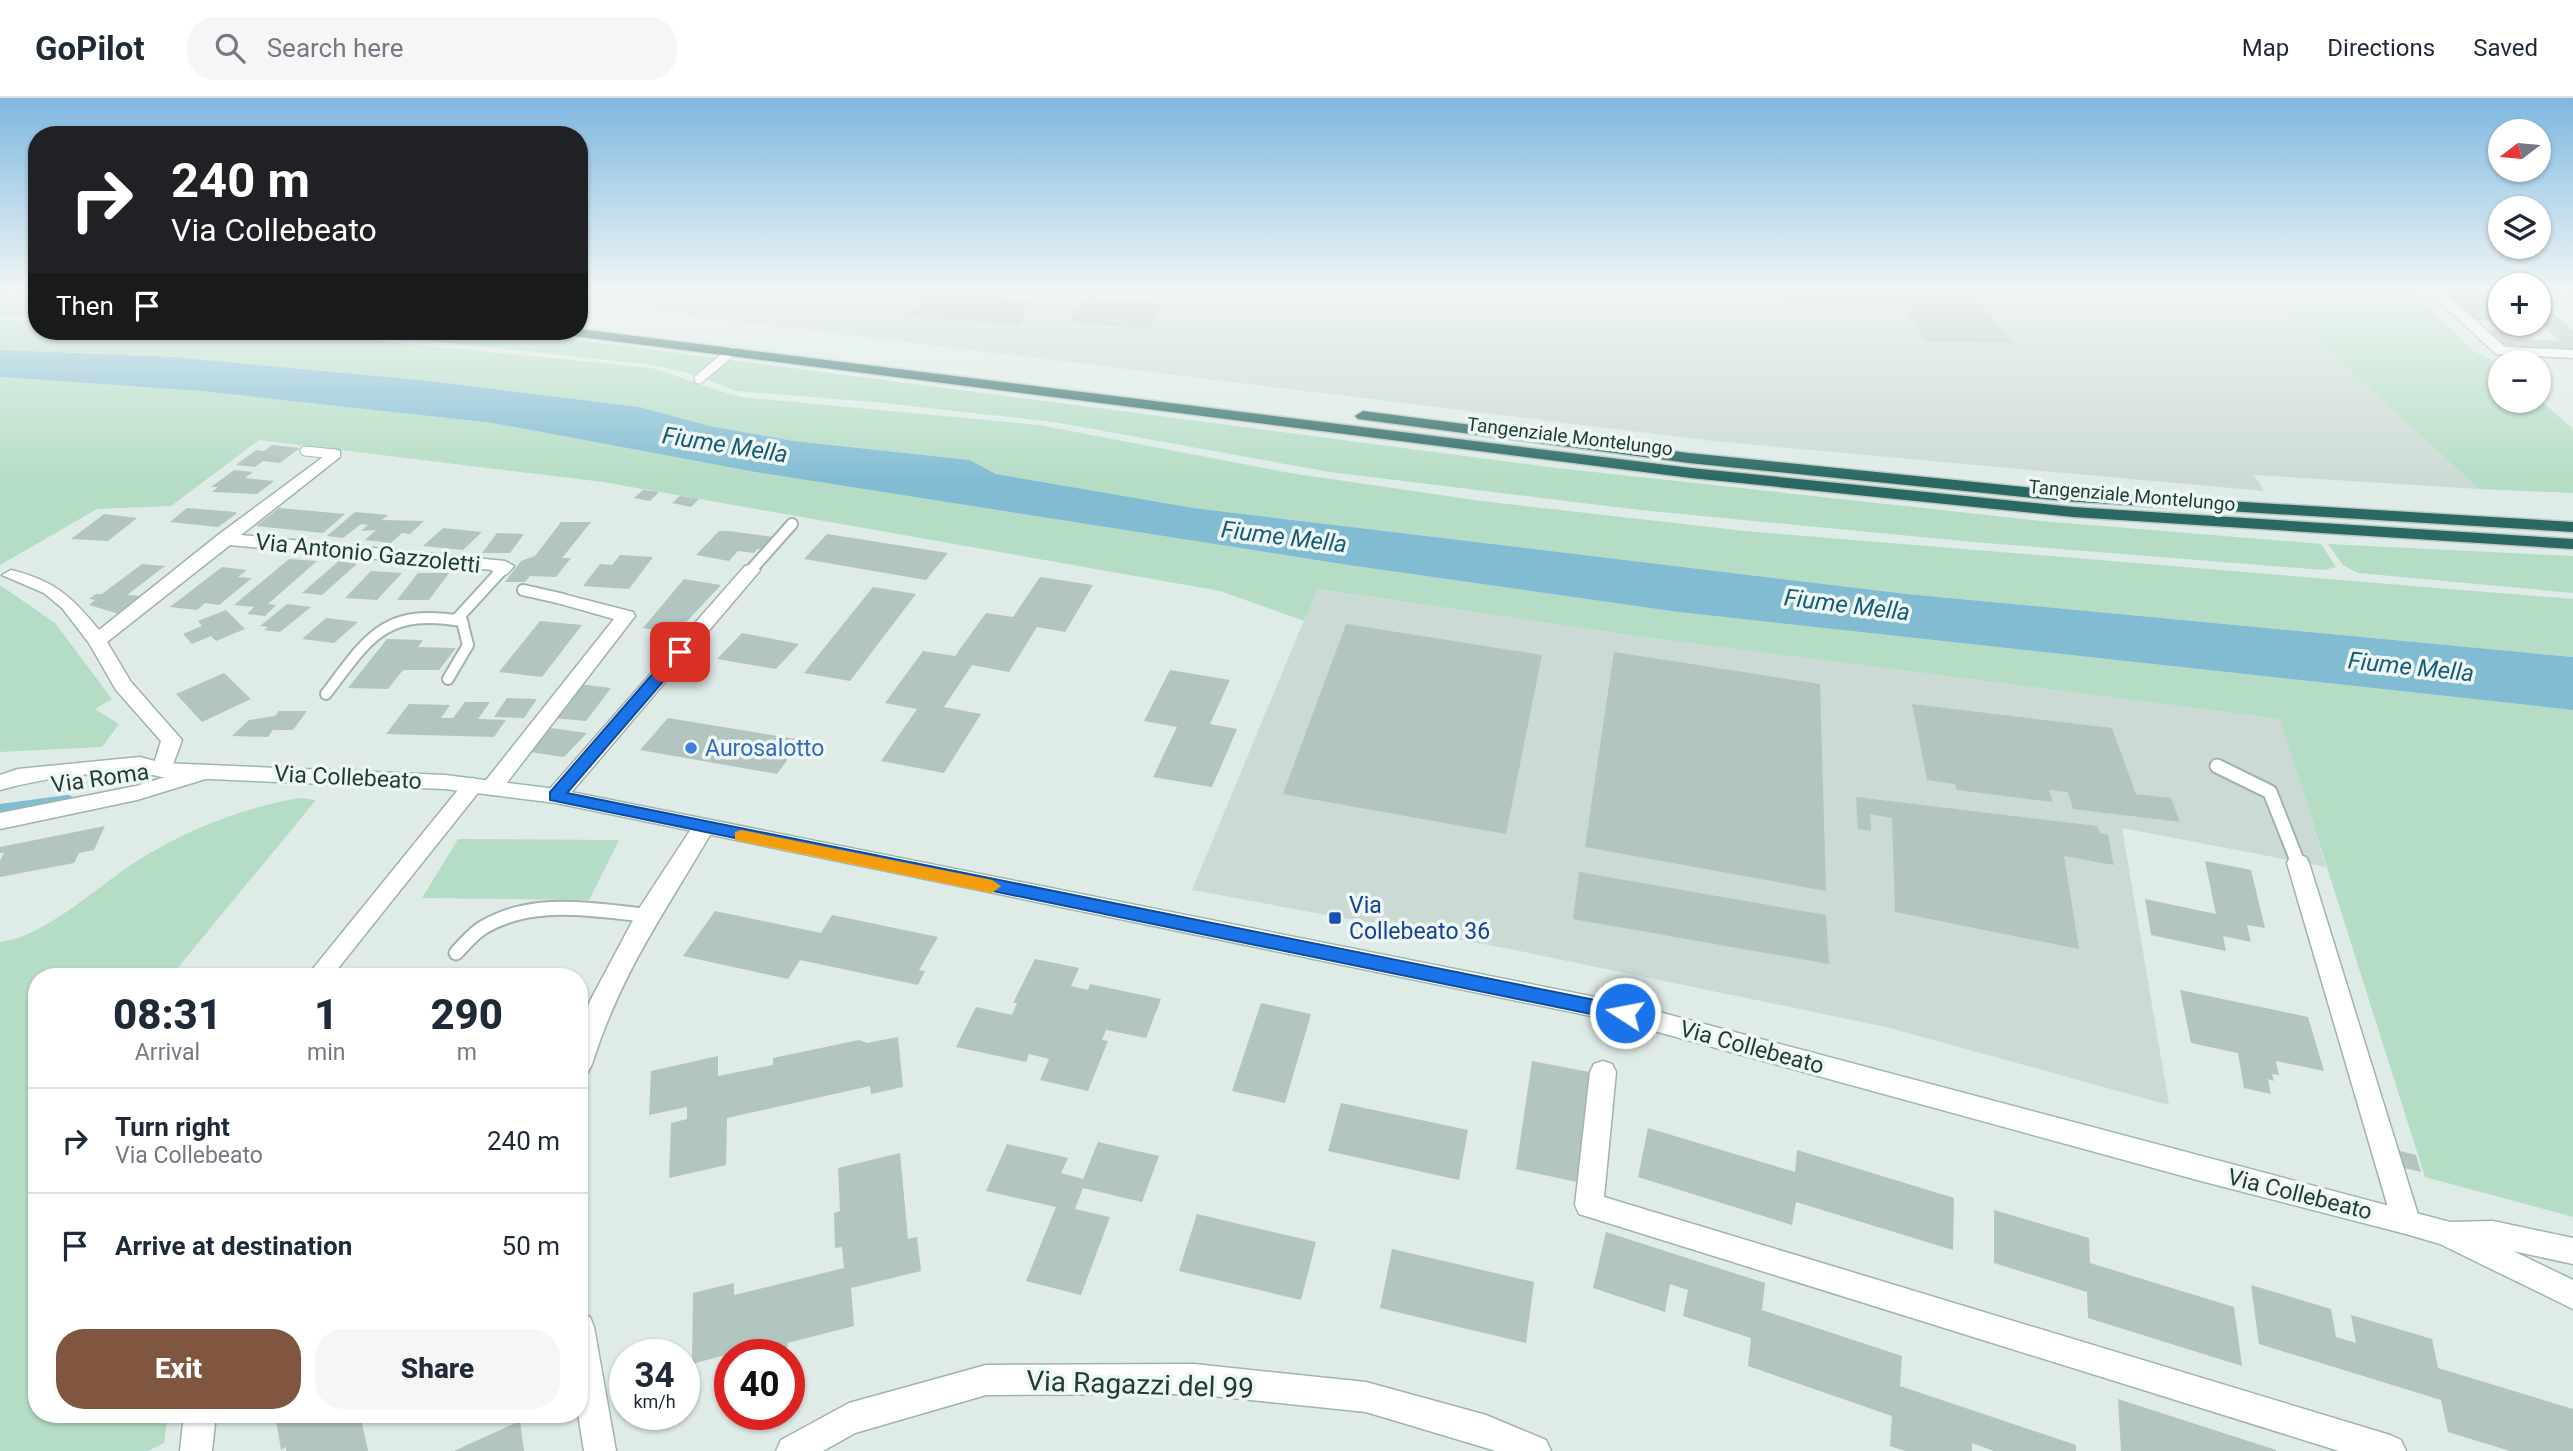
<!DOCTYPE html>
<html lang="en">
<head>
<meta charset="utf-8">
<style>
  body { margin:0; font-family:Roboto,sans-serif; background:#f6f6f7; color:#1f2937; height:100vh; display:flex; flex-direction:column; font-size:26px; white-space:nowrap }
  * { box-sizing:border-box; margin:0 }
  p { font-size:23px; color:#747a83 }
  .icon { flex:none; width:38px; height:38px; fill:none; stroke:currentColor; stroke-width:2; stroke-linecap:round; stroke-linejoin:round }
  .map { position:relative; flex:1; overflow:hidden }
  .panel { position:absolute; left:28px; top:870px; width:560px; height:455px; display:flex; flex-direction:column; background:#fff; border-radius:28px; box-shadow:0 2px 5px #0004 }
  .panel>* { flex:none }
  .guide { position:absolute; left:28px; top:28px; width:560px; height:214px; border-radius:28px; box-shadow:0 2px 5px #0004; background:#202124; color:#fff; overflow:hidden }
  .needle { width:46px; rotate:254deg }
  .tools { position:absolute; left:2488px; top:21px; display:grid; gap:14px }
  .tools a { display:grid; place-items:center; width:63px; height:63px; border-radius:50%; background:#fff; box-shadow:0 2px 5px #0004; font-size:35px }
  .speed { position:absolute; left:609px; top:1241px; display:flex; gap:14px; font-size:35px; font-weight:700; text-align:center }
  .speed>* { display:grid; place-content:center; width:91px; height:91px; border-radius:50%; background:#fff; box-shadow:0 2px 5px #0004; line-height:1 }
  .speed small { font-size:18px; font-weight:400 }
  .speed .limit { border:10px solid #d22; background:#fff; color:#111 }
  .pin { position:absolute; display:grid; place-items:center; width:60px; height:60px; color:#fff; margin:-30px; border-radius:14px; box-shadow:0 4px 10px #0006 }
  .me { position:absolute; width:77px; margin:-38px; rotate:281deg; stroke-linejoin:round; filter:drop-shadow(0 0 5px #0008) }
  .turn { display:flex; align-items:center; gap:24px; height:147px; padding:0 28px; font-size:32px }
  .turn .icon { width:91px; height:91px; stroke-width:2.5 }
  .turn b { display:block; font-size:49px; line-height:60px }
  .then { display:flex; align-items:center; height:66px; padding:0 28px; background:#0003; gap:14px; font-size:26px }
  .eta { display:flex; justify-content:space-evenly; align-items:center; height:119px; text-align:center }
  .eta b { font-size:42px; font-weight:800; line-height:49px }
  .cta { display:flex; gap:14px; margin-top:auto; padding:14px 28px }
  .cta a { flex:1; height:80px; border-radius:28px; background:#815641; color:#fff; font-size:28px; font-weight:800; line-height:80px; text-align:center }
  .cta a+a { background:#f6f6f7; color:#1f2937 }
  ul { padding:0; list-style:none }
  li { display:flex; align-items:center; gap:21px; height:105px; padding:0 28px; border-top:2px solid #e0e1e3 }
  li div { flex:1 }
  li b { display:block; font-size:26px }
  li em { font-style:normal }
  header { display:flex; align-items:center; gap:42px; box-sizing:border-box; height:98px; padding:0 35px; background:#fff; border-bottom:2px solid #e0e1e3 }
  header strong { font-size:33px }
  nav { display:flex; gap:38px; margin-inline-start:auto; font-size:24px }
  .search { width:490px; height:63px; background:#f6f6f7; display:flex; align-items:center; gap:18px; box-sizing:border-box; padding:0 24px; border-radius:28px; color:#747a83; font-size:26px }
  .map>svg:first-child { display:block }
  .built { fill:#ccdad6 }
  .green { fill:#b5ddc5 }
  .water { fill:#82bcd3 }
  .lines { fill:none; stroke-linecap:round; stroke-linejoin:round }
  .stream { stroke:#82bcd3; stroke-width:10 }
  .building { fill:#b3c5c0 }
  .lane-far2-casing { stroke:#a1b3af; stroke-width:11 }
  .lane-far1-casing { stroke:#a1b3af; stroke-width:14 }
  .lane-casing { stroke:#a1b3af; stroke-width:17 }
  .street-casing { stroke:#a1b3af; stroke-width:3 }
  .secondary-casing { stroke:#9db7b1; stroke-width:3 }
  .highway-casing { stroke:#c0c8c7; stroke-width:3 }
  .lane-far2 { stroke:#fff; stroke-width:9 }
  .lane-far1 { stroke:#fff; stroke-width:10 }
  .lane { stroke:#fff; stroke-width:13 }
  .street { fill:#fff; fill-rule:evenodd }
  .secondary { fill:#fff; fill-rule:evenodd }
  .highway { fill:#296863; fill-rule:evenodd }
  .route { fill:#1a73e8; stroke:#114b97; stroke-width:2 }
  .slow { fill:#f59e0b }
  .shop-dot { fill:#3f7fe0; stroke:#eef7f4; stroke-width:2.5 }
  .transit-dot { fill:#1a4fb4; stroke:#eef7f4; stroke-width:2.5 }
  .labels { text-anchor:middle; stroke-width:7; stroke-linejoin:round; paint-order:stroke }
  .far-street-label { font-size:19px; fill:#1f3b37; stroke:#eef7f4 }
  .street-label { font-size:23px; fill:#1f3b37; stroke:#eef7f4 }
  .shop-label { font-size:23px; fill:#366cbe; stroke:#eef7f4; text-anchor:start }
  .transit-label { font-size:23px; fill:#164399; stroke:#eef7f4; text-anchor:start }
  .water-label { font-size:24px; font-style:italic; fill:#175c79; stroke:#eef7f4 }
  .near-street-label { font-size:28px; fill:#1f3b37; stroke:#eef7f4 }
</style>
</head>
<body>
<header>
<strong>GoPilot</strong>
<div class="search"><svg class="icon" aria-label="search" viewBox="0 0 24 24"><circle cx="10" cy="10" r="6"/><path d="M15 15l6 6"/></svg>Search here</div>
<nav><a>Map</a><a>Directions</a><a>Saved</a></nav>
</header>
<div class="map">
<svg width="2573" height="1353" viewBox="0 0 2573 1353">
  <rect width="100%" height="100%" fill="#deebe7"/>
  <path class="built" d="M579,192H2262L2479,391L2254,377L2264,393L1713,343L579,204Z
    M1317,491L1650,540L2281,621L2326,769L2122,730L2169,1007L1886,929L1510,851L1192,792Z"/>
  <path class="green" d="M2262,192H2411L2474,253L2501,267V303L2539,301L2573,331V395L2479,391Z
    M0,195L37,198V220L0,218Z
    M0,222L37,223V233H280L651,270C682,279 711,292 741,299L1039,327L1290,375L1481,403L1745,433L2573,501V559L1907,496L1194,410L996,376L970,362L794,343L710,328L639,309L430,283L174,259L0,252Z
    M333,233H483L572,241L1557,370L2042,423L2321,446L2336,469L2324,472L1973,444L1640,412L1330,374L1054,324L875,304L736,293L699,278L654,267Z
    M0,279L200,293L493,325L755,374L1348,467L1678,514L2573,612V1119L2425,1079L2280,621L1650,540L1318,491L1304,523L1220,493L603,384L259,342L171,408L97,411L0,467Z
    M2328,446L2573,458V495L2358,475L2343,467Z
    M0,487L55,525L112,601L95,611L119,626L102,649L0,654Z
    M299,700L316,702L171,878H37V1155L31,1170L37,1169V1316H168L164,1345L148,1353H0V844C44,839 97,789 134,765C183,733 241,710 299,700Z
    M458,741L619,742L589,802L422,800Z"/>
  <path class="water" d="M0,252L174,259L430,283L639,309L710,328L794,343L970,362L996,376L1194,410L1907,496L2573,559V612L1678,514L1348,467L755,374L493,325L200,293L0,279Z"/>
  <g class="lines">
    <path class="stream" d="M0,711L68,702"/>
  </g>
  <path class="building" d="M1773,192H1972L2012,245L1926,244L1905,211L1782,208Z
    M2442,192H2477L2501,215V223L2476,222Z
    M927,194L1036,202L1019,227L907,218Z
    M1085,199L1164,205L1149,231L1068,224Z
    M2539,204L2573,232V253L2506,249L2487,232L2500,233L2509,241L2561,243L2539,225Z
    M272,347L300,350L280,365L263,363L255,369L236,367L256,352L264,353Z
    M234,372L253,374L245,380L274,383L257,396L212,394L218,389H211Z
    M643,392L659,394L650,403L634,400Z
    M680,398L699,401L691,409L672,405Z
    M187,410L236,414V416L218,429L170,424Z
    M279,410L345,416L323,435L256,428Z
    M355,414L388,417L382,422L424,423L410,436L402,435L391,445L365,442L376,432L361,433L368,427L361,426L343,440L327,438Z
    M104,416L137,420L108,443L71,441Z
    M561,424H591L562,460H571L556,479L530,478L525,484H505L521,463L535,458Z
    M443,430L482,434L463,452L423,448Z
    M719,433H729L774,439L763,452L757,451L754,455L738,453L729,463L696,457Z
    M497,435L524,436L510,455H482Z
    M827,436L948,455L926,482L804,461Z
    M620,457L653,459L629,491L583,488L600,466L612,467Z
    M289,461L317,463L268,506L276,507L265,518L247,516L254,509L234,507Z
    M340,462L359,464L322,497L302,495Z
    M142,466L165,468L127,497L142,498L119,516L89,507L95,502L89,501L96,496H102Z
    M222,469L247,472L238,479L252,480L219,507L205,505L197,512L170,509Z
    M371,473L402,475L377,502L345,500Z
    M418,475H449L429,502H397Z
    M1040,479L1093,487L1065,534L1037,529L1009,574L972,567L944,609L981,616L944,675L881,663L917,611L885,605L923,553L955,558L986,515L1013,519Z
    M684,481L721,487L675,536L643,530Z
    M873,489L916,496L850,583L804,575Z
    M287,506L311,509L280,534L264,532L268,529L260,528Z
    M226,512L245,531L216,543L211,538L192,546L183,536L202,528L198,523Z
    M326,520L358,524L334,545L302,541Z
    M540,523L582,527L542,579L499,574Z
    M1346,526L1542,557L1506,736L1283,696Z
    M742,535L799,546L776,571L717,561Z
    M387,541L423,542L418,549L456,550L439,572H403L388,591L348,590Z
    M1614,554L1820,586L1826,793L1585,749Z
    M1170,572L1230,582L1210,626L1237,631L1212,689L1153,679L1177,629L1144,623Z
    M224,575L251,601L202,624L176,596Z
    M579,586L611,590L586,623L553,620Z
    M507,600L537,601L524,620L494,619Z
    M465,604H490L478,621L506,622L494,639L386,636L409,606L450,607L441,620H453Z
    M1912,606L2112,630L2136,696L2171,700L2180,724L2073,711L2068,694L2049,692L2053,704L1957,692L1955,686L1927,682Z
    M279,613H307L293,632H273L268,639L232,638L249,622L275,618Z
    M668,620L802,642L777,676L640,652Z
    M543,629L587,635L564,659L522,653Z
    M1856,699L2097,728L2100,735L2108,737L2114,767L2064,758L2079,851L1895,814L1892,720L1870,716L1871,733L1858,731Z
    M105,728L94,752L79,755L74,765L0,779V763L4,755H0V749Z
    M2205,763L2251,772L2265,830L2247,827L2251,844L2223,838L2226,853L2151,837L2145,801L2216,816Z
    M1579,774L1826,817L1829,866L1573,821Z
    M715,813L821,835L832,817L938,839L919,872L925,873L918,887L800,862L788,881L683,858Z
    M1035,861L1079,870L1071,888L1088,892L1090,886L1161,901L1146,940L1106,932L1102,942L1108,943L1088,993L1040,982L1049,961L1029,956L1026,964L956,949L976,909L1012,917L1017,905H1013Z
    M2180,892L2308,919L2324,973L2276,963L2279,977L2272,976L2274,983L2268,981L2271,996L2244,990L2238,955L2191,945Z
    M1261,905L1311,916L1285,1005L1232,993Z
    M898,939L903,989L871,996L870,988L727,1020L726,1067L669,1080L671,1025L687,1021V1009L649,1017L651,973L718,958V978L773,967V960L859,942L867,945Z
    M1532,963L1589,974L1577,1084L1516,1071Z
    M1341,1005L1468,1032L1459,1082L1328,1053Z
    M1648,1030L1795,1074L1797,1052L1954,1100L1953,1152L1796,1104L1792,1127L1638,1079Z
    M1098,1044L1159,1058L1142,1104L1083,1090L1075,1111L1110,1119L1081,1197L1026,1183L1056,1109L986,1093L1007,1046L1068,1060L1061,1075L1083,1081Z
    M2396,1052L2416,1057L2421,1074L2400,1069Z
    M900,1055L908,1141L917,1139L921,1173L851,1190L854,1228L787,1245L788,1249L758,1256H740V1253L692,1266L693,1195L734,1185V1197L844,1170L842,1149L835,1150L834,1115L840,1113L838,1070Z
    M1994,1112L2089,1140L2090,1165L2234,1209L2242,1268L2088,1220L2087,1194L1994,1165Z
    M1197,1116L1316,1144L1301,1202L1179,1173Z
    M1606,1134L1765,1185L1762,1212L1902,1258L1900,1288L2076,1347V1353H1994L1972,1345V1353H1905L1890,1348L1892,1318L1748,1268L1751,1240L1683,1218L1688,1192L1670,1186L1665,1214L1593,1190Z
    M1392,1151L1534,1184L1526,1245L1380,1210Z
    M2251,1187L2331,1211L2336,1239L2356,1245L2351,1217L2432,1241L2438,1270L2573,1311V1353H2510L2448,1334L2441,1302L2259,1246Z
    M2118,1301L2276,1352V1353H2121Z
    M275,1316H360L368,1353H286V1349L281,1352Z
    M520,1323L524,1353H454Z"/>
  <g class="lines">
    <defs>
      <path id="lane-far2" d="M699,281L732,253
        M305,353L334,356"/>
      <path id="lane-far1" d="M751,472L792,426
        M523,492L563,501
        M456,522L500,474
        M326,596C369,539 384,510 462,523L468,547L448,581"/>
      <path id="lane" d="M2217,668L2270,694L2298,765
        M456,855C465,846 473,835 484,829C533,800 592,812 645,817"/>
      <path id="street" d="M2427,192H2442L2505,249L2573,252V260L2496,256Z
        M334,351L340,353V359L241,437L505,463L514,468C508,476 504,480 494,478L492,472L230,447L107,544L131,584L182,642L169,677H155L152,672L161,643L116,592L89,545L62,510L44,495L2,477L11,472C55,483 71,498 99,532L218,437Z
        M751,467L757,468L760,472L757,476L564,703H548L545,698L548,693L745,468Z
        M563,496L633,514L635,518L499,695L491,697L481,691L332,878H307L466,682L473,680L483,686L614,521L557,505L554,501Z
        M205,667L215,674L212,679L137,702L0,731V715L136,688Z
        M703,722L711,725L714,730C666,813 622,872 592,966L588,974L579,977V929L590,903L640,809L695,725Z
        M2298,757L2306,759L2309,765L2420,1123L2416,1132L2406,1136L2396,1132L2392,1123L2287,765L2290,759Z
        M1603,963L1612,966L1616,974L1604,1099L2390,1337L2401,1342L2406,1353H2339L1579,1116L1575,1107L1590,974L1594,966Z
        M579,1215L590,1219L594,1229L616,1353H584L578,1316Z
        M1194,1266L1366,1284L1486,1317L1546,1342L1551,1353H1496L1366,1314L1194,1296L986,1297L855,1335L823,1353H776L781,1342L849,1305L986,1267Z
        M184,1316H216L212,1353H180Z"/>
      <path id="secondary" d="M140,659L162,665L445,677L556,691L1625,905L2450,1124L2493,1123L2573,1140V1166L2513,1153L2573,1182V1211L2440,1146L2406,1136L2201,1083L1625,925L556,705L445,691L162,679C120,668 42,680 0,692V677L18,671Z"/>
      <path id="highway" d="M579,231L1691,370L2073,409L2573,441V451L2073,419L1691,380L565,237L558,233Z
        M1363,313L1689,355L2064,393L2573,424V434L2064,403L1689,365L1358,321L1355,318Z"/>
    </defs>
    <use href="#lane-far2" class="lane-far2-casing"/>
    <use href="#lane-far1" class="lane-far1-casing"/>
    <use href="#lane" class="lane-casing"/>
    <use href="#street" class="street-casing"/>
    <use href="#secondary" class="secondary-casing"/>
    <use href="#highway" class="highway-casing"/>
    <use href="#lane-far2" class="lane-far2"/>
    <use href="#lane-far1" class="lane-far1"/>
    <use href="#lane" class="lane"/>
    <use href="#street" class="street"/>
    <use href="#secondary" class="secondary"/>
    <use href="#highway" class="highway"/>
  </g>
  <linearGradient id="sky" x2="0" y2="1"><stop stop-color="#7fb7e0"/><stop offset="0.5" stop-color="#f0f6f4"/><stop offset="1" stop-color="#f0f6f4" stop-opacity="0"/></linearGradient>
  <rect width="2573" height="382" fill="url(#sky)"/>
  <path class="route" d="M680,549L686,550V557L567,695L1625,908L1635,915L1625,923L550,702V694L675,550Z"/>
  <path class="slow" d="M741,732L992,782L1001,788L992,795L735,742V734Z"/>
  <circle class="shop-dot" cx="691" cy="650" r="7"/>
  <rect class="transit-dot" x="1328" y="813" width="14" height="14" rx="3.5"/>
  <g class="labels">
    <g class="far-street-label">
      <text transform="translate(1570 338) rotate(7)" y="7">Tangenziale Montelungo</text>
      <text transform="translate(2132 397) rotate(5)" y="7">Tangenziale Montelungo</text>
    </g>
    <g class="street-label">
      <text transform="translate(368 455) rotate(6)" y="8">Via Antonio Gazzoletti</text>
      <text transform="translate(348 679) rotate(3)" y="8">Via Collebeato</text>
      <text transform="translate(100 680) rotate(-8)" y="8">Via Roma</text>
      <text transform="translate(1752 949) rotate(15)" y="8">Via Collebeato</text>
      <text transform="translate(2300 1096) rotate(14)" y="8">Via Collebeato</text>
    </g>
    <g class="shop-label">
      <text x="705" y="658">Aurosalotto</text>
    </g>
    <g class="transit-label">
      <text x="1349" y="815">Via<tspan x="1349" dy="26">Collebeato 36</tspan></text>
    </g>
    <g class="water-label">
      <text transform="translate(725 347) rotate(9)" y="8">Fiume Mella</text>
      <text transform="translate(1284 439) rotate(7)" y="8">Fiume Mella</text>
      <text transform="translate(1847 507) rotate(7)" y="8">Fiume Mella</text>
      <text transform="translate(2411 569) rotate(6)" y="8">Fiume Mella</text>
    </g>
    <g class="near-street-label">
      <text transform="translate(1140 1286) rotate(2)" y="10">Via Ragazzi del 99</text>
    </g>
  </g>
</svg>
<div class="tools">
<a><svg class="needle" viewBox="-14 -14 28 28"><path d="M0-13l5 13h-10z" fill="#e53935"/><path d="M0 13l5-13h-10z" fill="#747a83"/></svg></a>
<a><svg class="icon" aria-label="layers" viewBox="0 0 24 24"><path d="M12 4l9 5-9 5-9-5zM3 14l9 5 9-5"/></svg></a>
<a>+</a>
<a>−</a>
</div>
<div class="speed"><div>34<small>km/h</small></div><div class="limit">40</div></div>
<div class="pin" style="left:680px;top:554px;background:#d93025"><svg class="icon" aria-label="arrive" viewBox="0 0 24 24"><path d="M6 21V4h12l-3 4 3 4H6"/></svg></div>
<svg class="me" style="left:1625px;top:915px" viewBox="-20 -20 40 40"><circle r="17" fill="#1a73e8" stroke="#fff" stroke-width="3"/><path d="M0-11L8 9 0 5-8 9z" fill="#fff"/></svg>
<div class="guide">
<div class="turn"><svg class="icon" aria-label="right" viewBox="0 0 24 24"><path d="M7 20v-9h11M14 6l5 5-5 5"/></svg><div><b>240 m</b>Via Collebeato</div></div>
<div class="then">Then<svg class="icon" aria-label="arrive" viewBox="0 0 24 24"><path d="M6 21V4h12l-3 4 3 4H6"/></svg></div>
</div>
<section class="panel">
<div class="eta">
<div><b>08:31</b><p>Arrival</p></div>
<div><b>1</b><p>min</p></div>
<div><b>290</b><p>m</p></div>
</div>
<ul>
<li><svg class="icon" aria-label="right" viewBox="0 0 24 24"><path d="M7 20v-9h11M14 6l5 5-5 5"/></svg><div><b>Turn right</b><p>Via Collebeato</p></div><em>240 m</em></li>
<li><svg class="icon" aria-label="arrive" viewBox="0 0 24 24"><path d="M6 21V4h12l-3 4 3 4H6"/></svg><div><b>Arrive at destination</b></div><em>50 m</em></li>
</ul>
<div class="cta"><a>Exit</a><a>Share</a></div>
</section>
</div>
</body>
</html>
